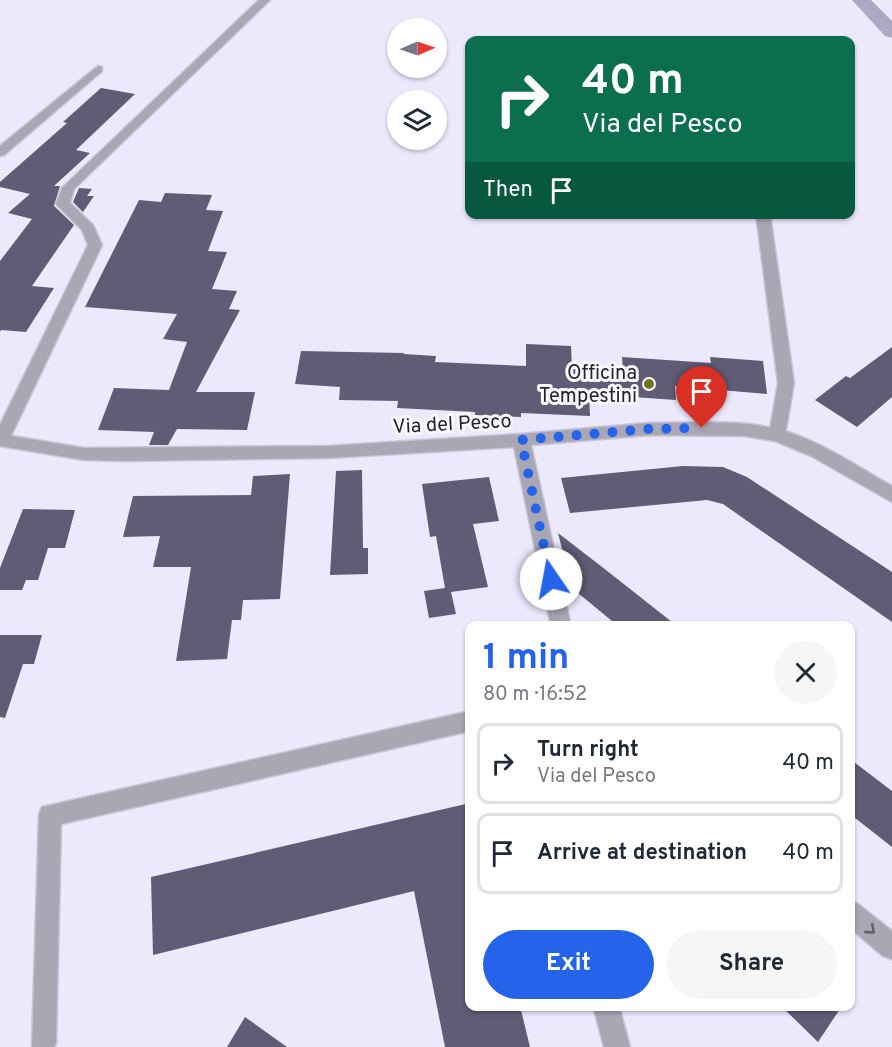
<!DOCTYPE html>
<html lang="en">
<head>
<meta charset="utf-8">
<style>
  body { margin:0; font-family:Overpass,sans-serif; background:#f6f6f7; color:#1f2937; height:100vh; display:flex; flex-direction:column; font-size:22px; white-space:nowrap }
  * { box-sizing:border-box; margin:0 }
  p { font-size:20px; color:#747a83 }
  .icon { flex:none; width:33px; height:33px; fill:none; stroke:currentColor; stroke-width:2; stroke-linecap:round; stroke-linejoin:round }
  .map { position:relative; flex:1; overflow:hidden }
  .sheet { position:absolute; left:465px; top:621px; width:390px; height:390px; display:flex; flex-direction:column; background:#fff; border-radius:12px; box-shadow:0 2px 4px #0004 }
  .sheet>* { flex:none }
  .guide { position:absolute; left:465px; top:36px; width:390px; height:183px; border-radius:12px; box-shadow:0 2px 4px #0004; background:#0b6e4f; color:#fff; overflow:hidden }
  .needle { width:39px; rotate:88deg }
  .buttons { position:absolute; left:387px; top:18px; display:grid; gap:12px }
  .buttons a { display:grid; place-items:center; width:60px; height:60px; border-radius:50%; background:#fff; box-shadow:0 2px 4px #0004; font-size:30px }
  .pin { position:absolute; display:grid; place-items:center; width:51px; height:51px; color:#fff; margin:-62px -26px; border-radius:50% 50% 50% 0; rotate:-45deg; box-shadow:0 0 6px #0007 }
  .pin .icon { rotate:45deg }
  .me { position:absolute; width:66px; margin:-33px; rotate:348deg; stroke-linejoin:round; filter:drop-shadow(0 0 4px #0008) }
  .turn { display:flex; align-items:center; gap:21px; height:126px; padding:0 18px; font-size:27px }
  .turn .icon { width:78px; height:78px; stroke-width:2.5 }
  .turn b { display:block; font-size:42px; line-height:51px }
  .then { display:flex; align-items:center; height:57px; padding:0 18px; background:#0003; gap:12px; font-size:22px }
  .round { display:grid; place-items:center; flex:none; width:63px; height:63px; border-radius:32px; background:#f6f6f7 }
  .summary { display:flex; align-items:center; justify-content:space-between; height:102px; padding:0 18px }
  h1 { font-size:36px; font-weight:700; line-height:45px; color:#2563eb }
  .cta { display:flex; gap:12px; margin-top:auto; padding:12px 18px }
  .cta a { flex:1; height:69px; border-radius:36px; background:#2563eb; color:#fff; font-size:24px; font-weight:700; line-height:69px; text-align:center }
  .cta a+a { background:#f6f6f7; color:#1f2937 }
  ul { padding:0; list-style:none }
  li { display:flex; align-items:center; gap:18px; height:81px; margin:0 12px 9px; padding:0 6px; border:3px solid #e0e1e3; border-radius:12px }
  li div { flex:1 }
  li b { display:block; font-size:22px }
  li em { font-style:normal }
  .map>svg:first-child { display:block }
  .lines { fill:none; stroke-linecap:round; stroke-linejoin:round }
  .canal { fill:#ada8c4; fill-rule:evenodd }
  .building { fill:#615c76 }
  .service-casing { stroke:#c8c5d8; stroke-width:3 }
  .minor-casing { stroke:#c8c5d8; stroke-width:3 }
  .service { fill:#a9a7b4; fill-rule:evenodd }
  .minor { fill:#a9a7b4; fill-rule:evenodd }
  .oneway { stroke:#605e6b }
  .route { stroke:#2563eb; stroke-width:10; stroke-dasharray:0 18 }
  .poi-dot { fill:#71761e; stroke:#f9f8ff; stroke-width:2 }
  .labels { text-anchor:middle; stroke-width:6; stroke-linejoin:round; paint-order:stroke }
  .poi-label { font-size:20px; fill:#25232f; stroke:#f9f8ff; text-anchor:end }
  .street-label { font-size:20px; fill:#25232f; stroke:#f9f8ff }
</style>
</head>
<body>
<div class="map">
<svg width="892" height="1047" viewBox="0 0 892 1047">
  <rect width="100%" height="100%" fill="#ece9fd"/>
  <g class="lines">
    <path class="canal" d="M852,0H871L892,21V38L885,36Z"/>
  </g>
  <path class="building" d="M101,88L135,94L76,150L90,153L54,186H60L54,206L74,225L32,286L54,288L26,332L1,330L0,332V261L32,219L8,213L30,194L0,187V182L67,123L63,122Z
    M79,188L92,189L87,196H94L83,212L73,202Z
    M165,193L212,195L206,210L223,211L208,251L227,252L212,289L237,291L229,309L240,310L196,392H255L247,430L177,429L168,445H149L154,432L98,430L114,388L169,390L187,342L163,339L177,314L85,307L139,200L161,202Z
    M526,344L571,346L572,368L623,371L622,357L711,363L710,357L763,361L767,394L675,386L676,400L589,394L590,416L521,413V417L475,415V412L397,408L398,401L339,400L340,387L295,384L301,351L404,353V354L436,356L435,362L526,366Z
    M892,347V397L857,427L815,400L846,376L850,378Z
    M683,466L723,467L747,477L892,572V622L723,504L707,500L570,513L561,478Z
    M362,470L363,548H368V574L330,575L336,471Z
    M290,474L280,599L243,600L241,620H232L227,659L176,661L191,567H153L160,536L123,537L133,496L251,495L253,476Z
    M489,477L499,521L473,524L488,587L451,592L456,614L429,618L424,591L445,588L436,536L430,537L422,484Z
    M23,509L75,510L65,548H48L38,580H26L22,590H0V568Z
    M558,533L606,570L677,626H618L572,588Z
    M0,635H42L34,664H23L5,718L0,717Z
    M850,759L892,791V847L850,814Z
    M470,803V1006H520L530,1047H445L414,891L153,955L151,877Z
    M781,1006H842L818,1042Z
    M245,1017L287,1047H227Z"/>
  <g class="lines">
    <defs>
      <path id="service" d="M259,0H270L74,189L70,203L93,225L102,245L9,440L7,444L0,446V425L88,245L82,230L56,204L62,188Z
        M98,66L102,67V71L4,155L0,156V146Z
        M756,214H770L794,383L785,435L783,439L777,441L771,439L769,435L778,383Z"/>
      <path id="minor" d="M649,423C691,423 736,419 777,429C818,439 856,466 892,486V502L811,456L775,441L744,436L649,435L531,445L571,626H551L514,447L328,458L126,461L84,460L0,446V434L84,448L328,446L521,434Z
        M470,711V731L61,824L56,1043L54,1047H32L39,815L42,807Z
        M850,900L858,904L892,931V959L883,956L850,928Z
        M593,1006H619L630,1047H604Z"/>
    </defs>
    <use href="#service" class="service-casing"/>
    <use href="#minor" class="minor-casing"/>
    <use href="#service" class="service"/>
    <use href="#minor" class="minor"/>
  </g>
  <defs><path id="oneway-chevron" d="M-2-3.5L2.5 0L-2 3.5" fill="none" stroke-width="1.6" stroke-linecap="round" stroke-linejoin="round" transform="scale(1.5)"/></defs>
  <use class="oneway" href="#oneway-chevron" transform="translate(871 930) rotate(41)"/>
  <g class="lines">
    <path class="route" d="M551,579L521,440L649,429L702,428"/>
  </g>
  <circle class="poi-dot" cx="649" cy="384" r="6"/>
  <g class="labels">
    <g class="poi-label">
      <text x="637" y="379">Officina<tspan x="637" dy="23">Tempestini</tspan></text>
    </g>
    <g class="street-label">
      <text transform="translate(452 423) rotate(-3)" y="7">Via del Pesco</text>
    </g>
  </g>
</svg>
<div class="buttons">
<a><svg class="needle" viewBox="-14 -14 28 28"><path d="M0-13l5 13h-10z" fill="#e53935"/><path d="M0 13l5-13h-10z" fill="#747a83"/></svg></a>
<a><svg class="icon" aria-label="layers" viewBox="0 0 24 24"><path d="M12 4l9 5-9 5-9-5zM3 14l9 5 9-5"/></svg></a>
</div>
<div class="pin" style="left:702px;top:428px;background:#d93025"><svg class="icon" aria-label="arrive" viewBox="0 0 24 24"><path d="M6 21V4h12l-3 4 3 4H6"/></svg></div>
<svg class="me" style="left:551px;top:579px" viewBox="-20 -20 40 40"><circle r="19" fill="#fff"/><path d="M0-13L10 11 0 6-10 11z" fill="#2563eb"/></svg>
<div class="guide">
<div class="turn"><svg class="icon" aria-label="right" viewBox="0 0 24 24"><path d="M7 20v-9h11M14 6l5 5-5 5"/></svg><div><b>40 m</b>Via del Pesco</div></div>
<div class="then">Then<svg class="icon" aria-label="arrive" viewBox="0 0 24 24"><path d="M6 21V4h12l-3 4 3 4H6"/></svg></div>
</div>
<section class="sheet">
<div class="summary"><div><h1>1 min</h1><p>80 m · 16:52</p></div><a class="round"><svg class="icon" aria-label="close" viewBox="0 0 24 24"><path d="M6 6l12 12M18 6L6 18"/></svg></a></div>
<ul>
<li><svg class="icon" aria-label="right" viewBox="0 0 24 24"><path d="M7 20v-9h11M14 6l5 5-5 5"/></svg><div><b>Turn right</b><p>Via del Pesco</p></div><em>40 m</em></li>
<li><svg class="icon" aria-label="arrive" viewBox="0 0 24 24"><path d="M6 21V4h12l-3 4 3 4H6"/></svg><div><b>Arrive at destination</b></div><em>40 m</em></li>
</ul>
<div class="cta"><a>Exit</a><a>Share</a></div>
</section>
</div>
</body>
</html>
